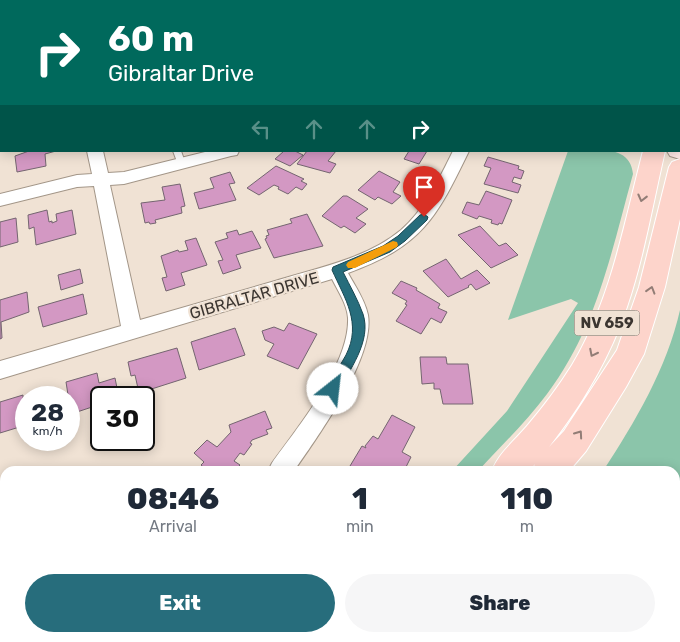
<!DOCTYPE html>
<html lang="en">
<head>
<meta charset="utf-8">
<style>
  body { margin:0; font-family:Rubik,sans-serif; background:#f6f6f7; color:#1f2937; height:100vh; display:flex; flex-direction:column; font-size:19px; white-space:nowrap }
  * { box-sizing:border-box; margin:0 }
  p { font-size:16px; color:#747a83 }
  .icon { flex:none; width:28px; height:28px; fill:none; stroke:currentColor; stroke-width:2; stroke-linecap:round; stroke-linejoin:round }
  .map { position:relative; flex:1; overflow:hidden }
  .drawer { position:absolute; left:0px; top:466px; width:680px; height:176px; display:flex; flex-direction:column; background:#fff; border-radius:15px 15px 0 0; box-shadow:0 2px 12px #0003 }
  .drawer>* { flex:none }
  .top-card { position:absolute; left:0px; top:0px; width:680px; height:152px; box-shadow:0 2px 12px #0003; background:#00695c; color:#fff; overflow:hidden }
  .speed { position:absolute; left:15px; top:386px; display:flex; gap:10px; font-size:25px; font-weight:700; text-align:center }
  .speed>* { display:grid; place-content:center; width:65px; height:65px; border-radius:50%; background:#fff; box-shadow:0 2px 12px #0003; line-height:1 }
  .speed small { font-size:12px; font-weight:400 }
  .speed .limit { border:2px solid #111; border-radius:8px; background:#fff; color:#111 }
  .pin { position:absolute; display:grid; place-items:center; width:42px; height:42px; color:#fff; margin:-51px -21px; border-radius:50% 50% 50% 0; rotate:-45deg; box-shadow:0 0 5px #0007 }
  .pin .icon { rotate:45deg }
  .me { position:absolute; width:55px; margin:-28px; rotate:29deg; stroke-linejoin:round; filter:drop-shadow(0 0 4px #0008) }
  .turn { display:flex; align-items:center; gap:18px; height:105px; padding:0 25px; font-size:22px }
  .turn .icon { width:65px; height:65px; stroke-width:2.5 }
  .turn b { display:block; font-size:35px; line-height:42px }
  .lanes { display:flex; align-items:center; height:48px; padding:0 25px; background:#0003; justify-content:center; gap:25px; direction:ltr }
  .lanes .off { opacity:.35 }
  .eta { display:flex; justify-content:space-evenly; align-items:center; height:85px; text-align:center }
  .eta b { font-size:30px; font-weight:800; line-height:35px }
  .action { display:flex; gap:10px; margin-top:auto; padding:10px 25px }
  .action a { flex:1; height:58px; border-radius:30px; background:#276d7c; color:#fff; font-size:20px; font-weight:800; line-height:58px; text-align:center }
  .action a+a { background:#f6f6f7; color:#1f2937 }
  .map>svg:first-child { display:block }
  .green { fill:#8bc5aa }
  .building { fill:#d398c3; stroke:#746570 }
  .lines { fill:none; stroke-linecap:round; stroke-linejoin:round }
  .lane-casing { stroke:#a39688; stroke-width:2 }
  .street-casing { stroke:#a39688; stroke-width:2 }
  .secondary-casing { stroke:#a39688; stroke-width:2 }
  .primary-casing { stroke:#fff; stroke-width:2 }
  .lane { fill:#fff; fill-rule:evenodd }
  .street { fill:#fff; fill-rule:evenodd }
  .secondary { fill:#fee9e5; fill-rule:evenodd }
  .primary { fill:#fdd4cb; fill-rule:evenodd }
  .oneway { stroke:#927d76 }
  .route { fill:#276d7c; stroke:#194751 }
  .slow { fill:#f59e0b }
  .labels { text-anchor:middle; stroke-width:4.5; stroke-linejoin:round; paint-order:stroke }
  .shield { fill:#f0e2d4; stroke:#716961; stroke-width:1 }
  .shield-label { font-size:15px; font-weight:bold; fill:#3b3530 }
  .street-label { font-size:16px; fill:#3b3530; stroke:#f0e2d4 }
</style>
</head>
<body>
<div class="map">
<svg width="680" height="642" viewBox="0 0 680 642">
  <rect width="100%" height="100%" fill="#f0e2d4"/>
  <path class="green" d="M568,151C591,151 630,142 633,174C611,253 597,327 547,394C527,421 501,446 478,471H452L507,411L578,303L571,299L508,320Z
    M680,310V642H464L467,638H675V471H603C635,422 667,368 680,310Z"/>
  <path class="building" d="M29,151H56L45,154L46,166L17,172L15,156Z
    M284,151H295L303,155L290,166L275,159Z
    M307,151H336L328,161L336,164L330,173L297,164Z
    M409,151H427L419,164L404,159Z
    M488,157L519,166L518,169L524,171L521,179L514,177L512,182L521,185L518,193L484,184L491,168L484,166Z
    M276,166L304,179L301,181L307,184L302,190L296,187L288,194L278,189L279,187L274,185L259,195L247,188Z
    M379,171L400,182L393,192L401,196L392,204L378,197L375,200L358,190Z
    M230,172L235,183L229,184L236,200L199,209L194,193L214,188L210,178Z
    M180,184L185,206L181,207L182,213L155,220L156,223L150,224L149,222L145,223L141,203L165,200L162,187Z
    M486,191L512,200L502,224L499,223L498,225L491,223L492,220L479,216L477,219L462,213L467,202L479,205Z
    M343,196H347L368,209L356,218L366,224L355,233L344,226L341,228L322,216Z
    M47,210L49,222L52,221V223L57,221L56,214L72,210L76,234L36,245L34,227L29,229L28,215Z
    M307,214L323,246L274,258L265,239L267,238L266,236L269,235L267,230L292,223L290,219Z
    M16,218L18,242L0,247V222Z
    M480,226L499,246L506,243L518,255L491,268L458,235Z
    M237,230L239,235L252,231L261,248L236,255L241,268L223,274L218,261L223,260L215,242L228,238L226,233Z
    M196,238L207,265L181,273L185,285L166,291L162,278L167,277L161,256L178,250L179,252L188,250L185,241Z
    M446,259L461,279L477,270L490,283L476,290L471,284L468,286L469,287L448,297L423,271Z
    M80,269L83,283L61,290L58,275Z
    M401,281L417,288L416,290L440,304L438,308L447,312L441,323L431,318L421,334L396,321L407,305L405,304L407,301L392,293Z
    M27,292L29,312L1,322L2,338L0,339V300Z
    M83,294L87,314L43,327L38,307Z
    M289,323L317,334L298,369L267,356L274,344L265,340L262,331L274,327L284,331Z
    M235,328L245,355L199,370L191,342Z
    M177,348L186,378L139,393L135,375L131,376L128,362Z
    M420,357H446L447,364H468L473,404H443L440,389H434V383L422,384Z
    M97,373L99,383L115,378L119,398H101V404L71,414L66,382Z
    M23,395V399L26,398V425L0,433V402Z
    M265,411L272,428L266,430L268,434L252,440L250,443L252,444L244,455L240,453L234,461L240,465L234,471H208L201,465L204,462L194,453L207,440L217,447L231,432L229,425Z
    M392,415L415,427L402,452L411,457L404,471H347L362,446L366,448L365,446L373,436L378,439Z
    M5,566V638H10L0,642V569Z
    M222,638H257L253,642H227Z"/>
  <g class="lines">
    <defs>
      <path id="lane" d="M73,0H84L85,1H74Z
        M173,151H181L186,165L185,167H179Z"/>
      <path id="street" d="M536,0H548V1H536Z
        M0,42H1V51H0Z
        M87,151H103L108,173L124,172L209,151H239L237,155L231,156L124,184L110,185L140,320C185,307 230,294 275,281C317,268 366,259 401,230C425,209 439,179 453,151H469C436,219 422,246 348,273C355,286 365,300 368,315C375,358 318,436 294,471H268L272,463C298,427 350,364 348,318C347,304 338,291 332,279L0,379V361L121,326L94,186L77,187L0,206V194L77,175L92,174Z
        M91,638H123L121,642H89Z"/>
      <path id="secondary" d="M284,0H302L303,1H285Z
        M679,144H680V159L670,156L667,151H679Z"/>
      <path id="primary" d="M680,45V61L679,62V46Z
        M643,151H665C653,203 644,257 627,307C610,358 581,406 549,447L564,431L617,350L639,287L669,167L672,162L680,159V219L665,287L644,354L626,387L586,451L569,471H532L535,464L529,471H492C498,454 515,440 527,426C543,407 559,386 572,365C611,300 624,224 643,151Z
        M344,638H384L382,642H342Z
        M389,638H428L426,642H387Z"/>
    </defs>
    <use href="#lane" class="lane-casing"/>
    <use href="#street" class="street-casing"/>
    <use href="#secondary" class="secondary-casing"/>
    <use href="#primary" class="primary-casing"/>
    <use href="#lane" class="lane"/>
    <use href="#street" class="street"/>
    <use href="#secondary" class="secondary"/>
    <use href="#primary" class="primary"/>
  </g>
  <defs><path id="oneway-chevron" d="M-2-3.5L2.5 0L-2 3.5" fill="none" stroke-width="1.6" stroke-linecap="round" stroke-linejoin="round" transform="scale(1.25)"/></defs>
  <g class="oneway">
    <use href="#oneway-chevron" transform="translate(642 198) rotate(104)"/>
    <use href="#oneway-chevron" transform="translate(651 290) rotate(-73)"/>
    <use href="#oneway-chevron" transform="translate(593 353) rotate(117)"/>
    <use href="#oneway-chevron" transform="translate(579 434) rotate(-55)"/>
  </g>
  <path class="route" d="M424,214L428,217L427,220L405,241L390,252L343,272C350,286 358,300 363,314C372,341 349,371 337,393L333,394L329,393L327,389C332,377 340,366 346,355C362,323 345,299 332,270L333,267L383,246L398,236L420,215Z"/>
  <path class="slow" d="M393,241L397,242L398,245L397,247L355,268H348L346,265L348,262Z"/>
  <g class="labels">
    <rect class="shield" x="574.5" y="310.5" width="65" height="25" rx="4"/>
    <g class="shield-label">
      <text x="607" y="328">NV 659</text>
    </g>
    <g class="street-label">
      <text transform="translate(254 295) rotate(-16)" y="6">GIBRALTAR DRIVE</text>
    </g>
  </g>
</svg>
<div class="speed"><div>28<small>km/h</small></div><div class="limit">30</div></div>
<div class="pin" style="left:424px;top:217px;background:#d93025"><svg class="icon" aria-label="arrive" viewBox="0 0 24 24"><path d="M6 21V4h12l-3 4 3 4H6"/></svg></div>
<svg class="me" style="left:333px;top:389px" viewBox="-20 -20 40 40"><circle r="19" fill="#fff"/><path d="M0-13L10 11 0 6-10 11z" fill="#276d7c"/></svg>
<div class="top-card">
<div class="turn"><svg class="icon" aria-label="right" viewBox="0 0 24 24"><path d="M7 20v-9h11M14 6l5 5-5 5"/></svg><div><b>60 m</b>Gibraltar Drive</div></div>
<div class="lanes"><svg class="icon off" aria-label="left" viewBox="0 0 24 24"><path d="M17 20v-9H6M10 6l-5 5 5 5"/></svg><svg class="icon off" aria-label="ahead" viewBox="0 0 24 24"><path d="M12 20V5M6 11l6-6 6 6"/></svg><svg class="icon off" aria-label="ahead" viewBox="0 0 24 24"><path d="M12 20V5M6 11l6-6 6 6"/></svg><svg class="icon" aria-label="right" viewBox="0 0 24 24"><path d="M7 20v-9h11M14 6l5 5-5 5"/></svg></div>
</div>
<section class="drawer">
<div class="eta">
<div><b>08:46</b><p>Arrival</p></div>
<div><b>1</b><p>min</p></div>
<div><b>110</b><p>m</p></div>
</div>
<div class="action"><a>Exit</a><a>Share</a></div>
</section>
</div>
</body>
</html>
